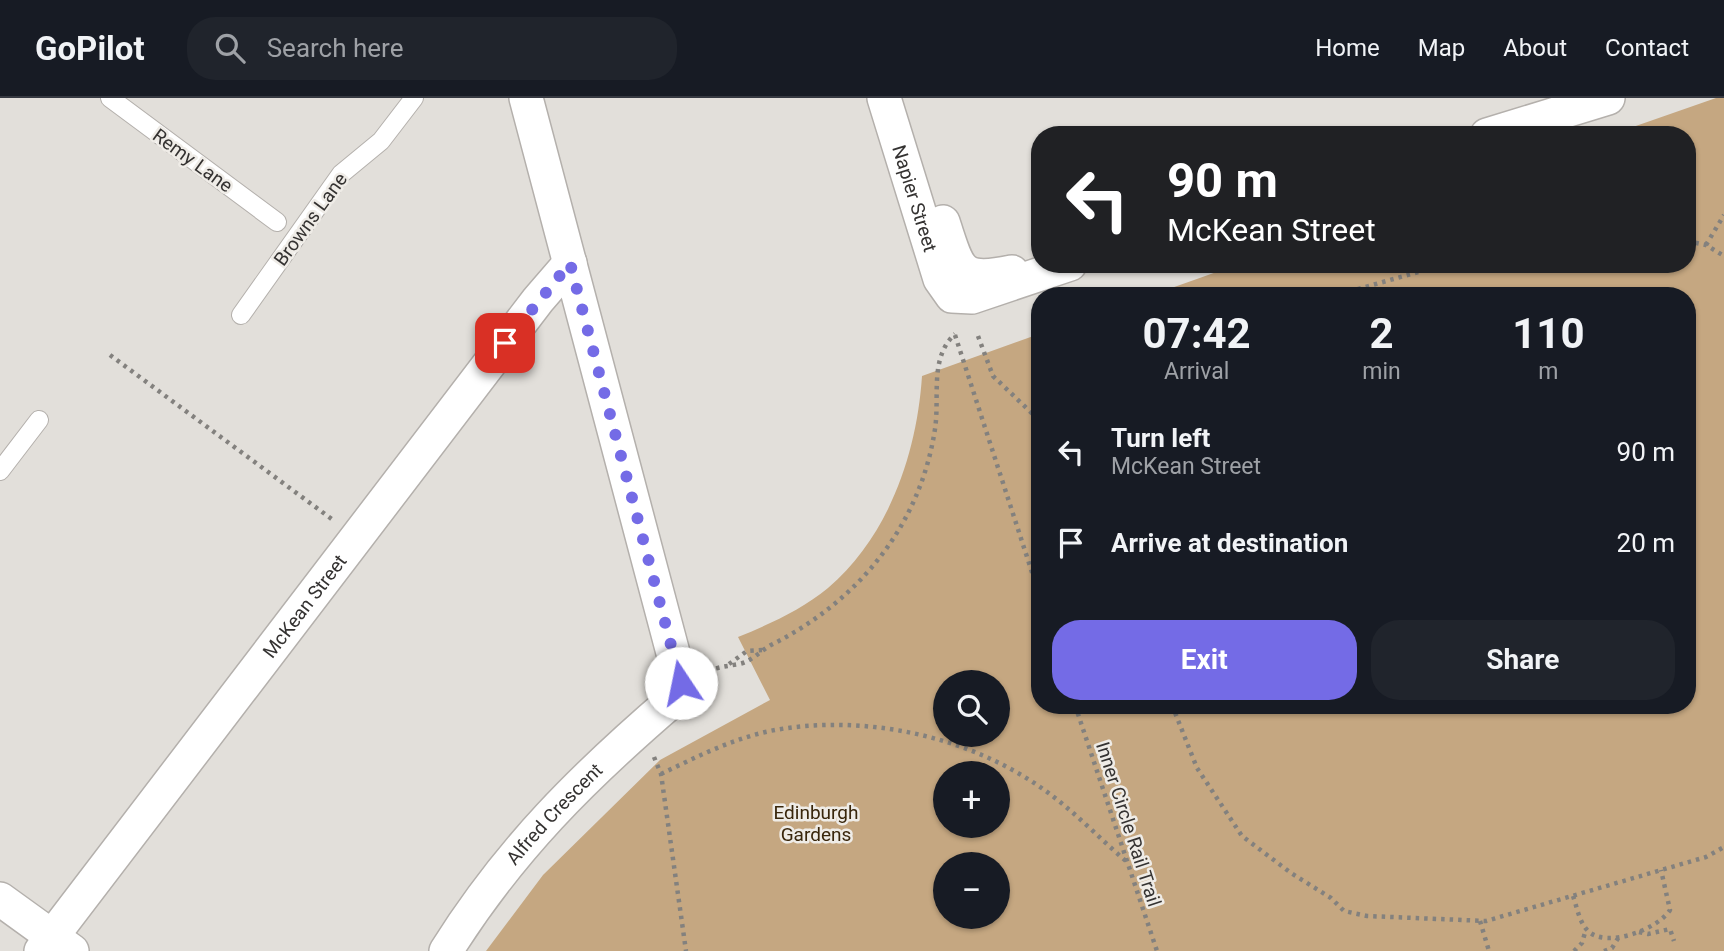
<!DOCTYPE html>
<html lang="en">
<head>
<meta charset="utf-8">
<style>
  body { margin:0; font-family:Roboto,sans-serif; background:#20242c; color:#f1f3f6; height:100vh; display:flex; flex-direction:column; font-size:26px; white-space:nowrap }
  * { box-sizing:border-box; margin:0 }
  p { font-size:23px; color:#9ea1a6 }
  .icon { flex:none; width:38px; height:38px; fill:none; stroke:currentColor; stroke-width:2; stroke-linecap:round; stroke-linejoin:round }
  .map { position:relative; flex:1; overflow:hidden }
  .details { position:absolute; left:1031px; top:189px; width:665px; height:427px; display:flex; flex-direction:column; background:#171b24; border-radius:28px; box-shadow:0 2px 5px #0004 }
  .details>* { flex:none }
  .top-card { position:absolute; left:1031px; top:28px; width:665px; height:147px; border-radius:28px; box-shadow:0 2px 5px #0004; background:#202124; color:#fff; overflow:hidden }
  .fabs { position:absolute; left:933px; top:572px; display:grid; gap:14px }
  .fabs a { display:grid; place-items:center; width:77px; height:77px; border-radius:50%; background:#171b24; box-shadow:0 2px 5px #0004; font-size:35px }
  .pin { position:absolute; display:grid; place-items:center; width:60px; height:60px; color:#fff; margin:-30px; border-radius:14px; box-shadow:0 4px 10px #0006 }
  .me { position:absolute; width:77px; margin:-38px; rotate:349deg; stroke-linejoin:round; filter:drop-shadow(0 0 5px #0008) }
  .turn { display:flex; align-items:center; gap:24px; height:147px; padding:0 21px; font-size:32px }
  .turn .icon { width:91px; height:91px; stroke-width:2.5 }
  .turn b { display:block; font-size:49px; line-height:60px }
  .eta { display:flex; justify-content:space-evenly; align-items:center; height:119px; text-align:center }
  .eta b { font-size:42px; font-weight:700; line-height:49px }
  .primary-button { display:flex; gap:14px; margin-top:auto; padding:14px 21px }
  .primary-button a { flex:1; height:80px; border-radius:28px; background:#746be6; color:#fff; font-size:28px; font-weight:700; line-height:80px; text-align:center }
  .primary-button a+a { background:#20242c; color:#f1f3f6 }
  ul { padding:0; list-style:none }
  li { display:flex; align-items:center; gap:21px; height:91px; padding:0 21px }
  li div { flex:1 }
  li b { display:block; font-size:26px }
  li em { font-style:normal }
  header { display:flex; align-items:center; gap:42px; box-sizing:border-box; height:98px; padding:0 35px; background:#171b24; border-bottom:2px solid #363941 }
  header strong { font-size:33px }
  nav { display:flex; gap:38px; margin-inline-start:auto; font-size:24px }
  .search { width:490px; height:63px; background:#20242c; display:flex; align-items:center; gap:18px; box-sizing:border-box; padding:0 24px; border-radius:28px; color:#9ea1a6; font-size:26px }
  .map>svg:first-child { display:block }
  .green { fill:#c5a781; fill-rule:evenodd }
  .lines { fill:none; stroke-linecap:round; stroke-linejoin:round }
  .lane-casing { stroke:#b4b0ac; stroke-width:20 }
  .street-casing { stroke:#b4b0ac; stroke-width:36 }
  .path { stroke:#83817e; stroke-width:4.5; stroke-dasharray:3.5 5; stroke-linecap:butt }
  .lane { stroke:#fff; stroke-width:18 }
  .street { stroke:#fff; stroke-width:33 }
  .route { stroke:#746be6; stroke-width:12; stroke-dasharray:0 21.6 }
  .labels { text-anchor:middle; stroke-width:5; stroke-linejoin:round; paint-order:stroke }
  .street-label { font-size:19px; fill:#343231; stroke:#efece7 }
  .park-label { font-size:19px; fill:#39260b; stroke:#efece7 }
</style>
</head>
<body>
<header>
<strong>GoPilot</strong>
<div class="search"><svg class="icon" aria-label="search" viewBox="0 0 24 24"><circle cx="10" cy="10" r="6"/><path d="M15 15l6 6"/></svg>Search here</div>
<nav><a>Home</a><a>Map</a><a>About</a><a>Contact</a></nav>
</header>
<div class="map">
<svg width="1724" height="853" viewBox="0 0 1724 853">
  <rect width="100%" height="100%" fill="#e2dfda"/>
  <path class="green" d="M1716,0H1724V853H486L543,777L660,662L770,602L738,539C770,526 801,512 828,490C889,438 917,355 922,278L1039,236L1040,607H1687V198H1149L1239,166H1687V37H1610ZM945,584H998V637H945ZM945,676H998V728H945ZM945,766H998V819H945Z"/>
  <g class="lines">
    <defs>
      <path id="lane" d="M110,0L277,124
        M241,217L341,76L381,43L414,0
        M0,373L39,322"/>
      <g id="street">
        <path id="s1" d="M884,0L940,181L952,198L972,199L1070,166"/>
        <path d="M1487,37L1608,0"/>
        <path d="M943,124C959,172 958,185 1012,174"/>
        <path d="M0,801L72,853"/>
        <path id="s2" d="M41,853L538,202L570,165"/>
        <path id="s3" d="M446,853C510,751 583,679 674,601L681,585L526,0"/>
      </g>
    </defs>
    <use href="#lane" class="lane-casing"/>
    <use href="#street" class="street-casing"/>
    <path class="path" d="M1687,143L1706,147L1724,158
      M1706,147L1724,117
      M1333,198L1447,166
      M955,237L1040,499
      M978,238L993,278L1040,323
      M110,257L333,422
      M729,566L747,553L762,552
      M708,573C718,569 728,568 739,566C751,564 760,553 771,547C857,504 920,429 935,331C940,298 929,260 955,236
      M1075,607L1157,853
      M1172,607L1197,670L1242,738L1291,775L1331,800L1344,813L1367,818L1486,823L1706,759L1724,749
      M654,659L661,676L686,853
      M661,676C696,659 736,639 775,632C866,616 968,638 1043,691C1073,712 1099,740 1127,764
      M1573,798C1577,809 1579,824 1588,833C1607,851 1658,831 1670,812L1661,772
      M1480,823L1489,853
      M1639,834L1648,836L1670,831L1674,843
      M1574,853L1582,845L1586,831
      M1604,853L1612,850L1620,837"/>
    <use href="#lane" class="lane"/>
    <use href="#street" class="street"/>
  </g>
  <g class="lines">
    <path class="route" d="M505,245L570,165L681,585"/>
  </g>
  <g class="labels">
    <g class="street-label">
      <text transform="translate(193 62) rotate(36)" y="7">Remy Lane</text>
      <text dy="7" stroke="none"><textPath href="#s1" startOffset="105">Napier Street</textPath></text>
      <text transform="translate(310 121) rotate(-54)" y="7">Browns Lane</text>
      <text dy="7" stroke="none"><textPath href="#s2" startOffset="434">McKean Street</textPath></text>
      <text dy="7" stroke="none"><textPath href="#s3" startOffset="175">Alfred Crescent</textPath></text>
      <text transform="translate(1129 726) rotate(72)" y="7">Inner Circle Rail Trail</text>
    </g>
    <g class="park-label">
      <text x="816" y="721">Edinburgh<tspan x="816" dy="22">Gardens</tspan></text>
    </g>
  </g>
</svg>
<div class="fabs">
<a><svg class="icon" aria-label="search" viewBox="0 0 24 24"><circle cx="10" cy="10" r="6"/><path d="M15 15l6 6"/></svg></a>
<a>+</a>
<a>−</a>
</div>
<div class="pin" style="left:505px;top:245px;background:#d93025"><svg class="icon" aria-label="arrive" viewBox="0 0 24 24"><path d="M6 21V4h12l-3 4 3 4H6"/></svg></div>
<svg class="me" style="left:681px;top:585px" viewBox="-20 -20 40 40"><circle r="19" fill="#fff"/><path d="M0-13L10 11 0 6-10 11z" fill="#746be6"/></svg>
<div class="top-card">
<div class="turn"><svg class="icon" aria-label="left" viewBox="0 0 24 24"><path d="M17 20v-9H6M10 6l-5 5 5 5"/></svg><div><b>90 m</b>McKean Street</div></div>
</div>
<section class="details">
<div class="eta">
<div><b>07:42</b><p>Arrival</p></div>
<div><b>2</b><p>min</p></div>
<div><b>110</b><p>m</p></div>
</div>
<ul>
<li><svg class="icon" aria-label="left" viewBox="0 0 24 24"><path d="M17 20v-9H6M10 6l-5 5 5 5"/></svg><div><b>Turn left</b><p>McKean Street</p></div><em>90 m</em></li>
<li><svg class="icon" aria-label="arrive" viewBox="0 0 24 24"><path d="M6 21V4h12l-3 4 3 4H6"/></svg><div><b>Arrive at destination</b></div><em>20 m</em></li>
</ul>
<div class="primary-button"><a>Exit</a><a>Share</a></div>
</section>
</div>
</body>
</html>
